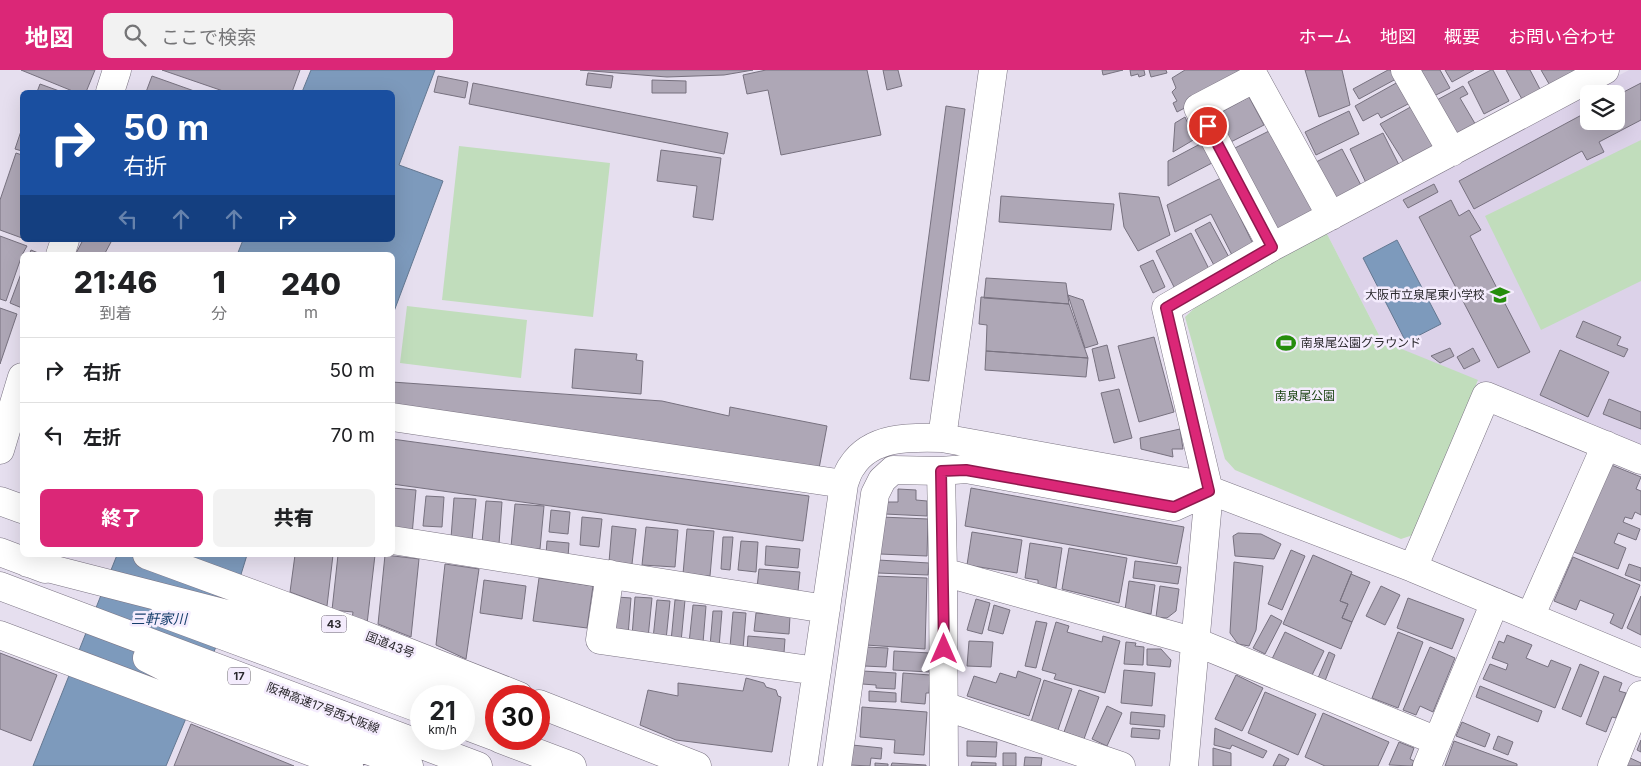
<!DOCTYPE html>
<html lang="ja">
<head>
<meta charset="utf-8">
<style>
  body { margin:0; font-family:Inter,"Noto Sans JP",sans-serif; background:#f2f2f2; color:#202124; height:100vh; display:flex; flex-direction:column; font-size:19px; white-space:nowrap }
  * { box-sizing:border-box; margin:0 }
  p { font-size:16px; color:#757577 }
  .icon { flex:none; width:28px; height:28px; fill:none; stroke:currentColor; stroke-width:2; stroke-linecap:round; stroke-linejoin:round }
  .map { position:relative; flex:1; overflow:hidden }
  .drawer { position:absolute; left:20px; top:182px; width:375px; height:305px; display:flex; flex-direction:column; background:#fff; border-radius:8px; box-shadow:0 5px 20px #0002 }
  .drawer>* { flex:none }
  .banner { position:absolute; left:20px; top:20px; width:375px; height:152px; border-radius:8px; box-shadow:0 5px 20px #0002; background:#1a4fa0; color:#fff; overflow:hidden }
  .buttons { position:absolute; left:1580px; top:15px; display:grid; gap:10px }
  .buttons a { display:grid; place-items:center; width:45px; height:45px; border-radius:8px; background:#fff; box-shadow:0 5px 20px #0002; font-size:25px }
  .speed { position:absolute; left:410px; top:615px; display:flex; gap:10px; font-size:25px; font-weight:700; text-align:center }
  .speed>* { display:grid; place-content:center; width:65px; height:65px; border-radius:50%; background:#fff; box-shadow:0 5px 20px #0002; line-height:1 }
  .speed small { font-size:12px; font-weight:400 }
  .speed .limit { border:8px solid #d22; background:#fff; color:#111 }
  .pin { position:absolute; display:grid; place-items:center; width:42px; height:42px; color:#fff; margin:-21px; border:2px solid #fff; border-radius:50%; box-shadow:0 1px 5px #0007 }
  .me { position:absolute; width:55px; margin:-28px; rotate:0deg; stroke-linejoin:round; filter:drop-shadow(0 0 4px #0008) }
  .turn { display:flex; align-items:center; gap:18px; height:105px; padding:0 20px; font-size:22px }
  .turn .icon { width:65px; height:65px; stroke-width:2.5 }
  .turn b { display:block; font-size:35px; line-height:42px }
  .lanes { display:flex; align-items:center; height:48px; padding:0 20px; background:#0003; justify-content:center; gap:25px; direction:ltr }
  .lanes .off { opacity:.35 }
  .eta { display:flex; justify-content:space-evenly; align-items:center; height:85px; text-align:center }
  .eta b { font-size:30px; font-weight:800; line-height:35px }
  .cta { display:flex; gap:10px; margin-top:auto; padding:10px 20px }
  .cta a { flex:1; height:58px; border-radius:8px; background:#db2777; color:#fff; font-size:20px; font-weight:800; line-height:58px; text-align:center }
  .cta a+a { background:#f2f2f2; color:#202124 }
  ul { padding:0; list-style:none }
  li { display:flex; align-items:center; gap:15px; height:65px; padding:0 20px; border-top:1px solid #e0e0e0 }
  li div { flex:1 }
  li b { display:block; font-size:19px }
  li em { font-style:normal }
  header { display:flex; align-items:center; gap:30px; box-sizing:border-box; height:70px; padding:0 25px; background:#db2777; color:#fff }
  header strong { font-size:24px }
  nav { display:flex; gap:28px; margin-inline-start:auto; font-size:18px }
  .search { width:350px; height:45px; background:#f2f2f2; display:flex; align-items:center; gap:12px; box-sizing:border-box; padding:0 18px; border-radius:8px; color:#757577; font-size:19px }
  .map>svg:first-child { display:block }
  .built { fill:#dcd2e9; fill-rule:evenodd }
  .green { fill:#c1ddbc }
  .water { fill:#7d9abc; stroke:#647891 }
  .building { fill:#aea7b6; stroke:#77717f }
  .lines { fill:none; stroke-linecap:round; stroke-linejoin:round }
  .minor-casing { stroke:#7b7483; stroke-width:29 }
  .highway-casing { stroke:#7b7483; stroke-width:29 }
  .minor { stroke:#fff; stroke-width:28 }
  .highway { stroke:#fff; stroke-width:28 }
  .route-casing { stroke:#8e194d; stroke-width:12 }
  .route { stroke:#db2777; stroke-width:9 }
  .labels { text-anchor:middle; stroke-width:5; stroke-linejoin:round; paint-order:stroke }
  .shield { fill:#f4ecfd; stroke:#67636b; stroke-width:1 }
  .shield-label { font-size:11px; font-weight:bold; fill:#2a282d }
  .poi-label { font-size:12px; fill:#2a282d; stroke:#f4ecfd; text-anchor:end }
  .park-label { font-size:12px; fill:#1c4514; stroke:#f4ecfd }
  .street-label { font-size:12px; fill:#2a282d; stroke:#f4ecfd }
  .water-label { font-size:14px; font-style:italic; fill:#143d6a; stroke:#f4ecfd }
</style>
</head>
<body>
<header>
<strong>地図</strong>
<div class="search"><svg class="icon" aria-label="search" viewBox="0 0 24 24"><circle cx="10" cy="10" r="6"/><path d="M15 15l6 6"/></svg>ここで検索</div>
<nav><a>ホーム</a><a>地図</a><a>概要</a><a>お問い合わせ</a></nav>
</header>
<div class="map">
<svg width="1641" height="696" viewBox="0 0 1641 696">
  <rect width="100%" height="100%" fill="#e6dfef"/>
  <path class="built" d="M1629,0H1641V380L1382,271L1326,162ZM1589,24H1616V51H1589Z"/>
  <path class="green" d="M1641,70V211L1541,260L1485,146Z
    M459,76L610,93L593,247L442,230Z
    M1326,162L1382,271L1478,310L1413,465L1401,469L1235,400L1225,389L1185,247L1200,233Z
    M407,236L527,250L521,308L400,293Z"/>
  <path class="water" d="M311,0H435L399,95L443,111L393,244L392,185H237L243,170H392V22H302Z
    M1397,170L1441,254L1406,272L1363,188Z
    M117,485H247L226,553L166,696H33Z"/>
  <path class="building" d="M21,0H95L86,22H75Z
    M162,0H300L292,22H226Z
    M580,0H753L724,5L667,7Z
    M766,0H867L881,65L781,85L768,20L747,24L743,5Z
    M883,0H898L902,16L887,20Z
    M1102,0H1123L1103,5Z
    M1130,0H1144L1145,5L1139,7L1138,4L1131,6Z
    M1149,0H1166L1167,3L1151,7Z
    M1185,0H1249L1250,4L1177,42L1173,33L1177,31L1172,22L1176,18L1172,8Z
    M1305,0H1342L1350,35L1319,47Z
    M1388,0H1391L1396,9L1359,29L1353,19Z
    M1417,0H1440L1450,18L1432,27Z
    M1445,0H1474L1452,12Z
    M1491,0H1493L1509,31L1484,44L1468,12Z
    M1506,0H1530L1541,21L1523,31Z
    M1541,0H1585L1552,19Z
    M588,3L613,6L611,18L586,15Z
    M152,6L197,22H146Z
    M438,6L468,12L465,28L434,22Z
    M652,10L686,11V23H652Z
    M1398,12L1410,33L1381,48L1378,43L1363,51L1355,36Z
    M473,13L728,63L724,84L469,34Z
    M1641,13V50L1599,72L1604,82L1587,90L1582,81L1474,139L1459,111L1589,41V51H1616V26Z
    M40,14L62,22H37Z
    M1463,16L1468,24L1460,28L1477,57L1456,68L1435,31Z
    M1249,27L1264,55L1225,75L1216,45Z
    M1416,34L1440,80L1407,97L1380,54Z
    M946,36L965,39L929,311L910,309Z
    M1349,41L1359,64L1316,85L1305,62Z
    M1185,47L1195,69L1173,82L1175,53Z
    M22,58V81L15,79Z
    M1273,59L1315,142L1273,164L1229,81Z
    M1383,63L1402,101L1368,117L1350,79Z
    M1202,73L1212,93L1168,116V91Z
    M1342,79L1363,119L1334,133L1314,93Z
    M661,80L721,88L713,150L693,147L697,116L657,111Z
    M16,83L22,85V168L0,160V130Z
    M1221,108L1255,178L1234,189L1211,144L1175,162L1167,135Z
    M1434,114L1438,122L1408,138L1403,130Z
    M1119,123L1159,127L1170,165L1138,181L1124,157Z
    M1001,126L1114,134L1111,160L999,152Z
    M1451,130L1459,146L1469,140L1481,160L1470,166L1530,282L1498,298L1419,147Z
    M1210,152L1231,191L1216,199L1195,160Z
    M1191,163L1210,201L1175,219L1156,181Z
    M0,166L27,176L22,185L6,231L0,229Z
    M83,170H108L111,172L104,185H75Z
    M31,180L43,185H29Z
    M1153,190L1165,217L1153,223L1140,196Z
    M22,201V238L10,233Z
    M986,208L1066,213L1069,234L984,228Z
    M1068,225L1083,230L1098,274L1085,278Z
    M981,227L1069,234L1088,288L986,281L987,255L979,254Z
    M0,238L17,244L0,294Z
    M1583,251L1621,267L1617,275L1628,279L1624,287L1576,267Z
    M1154,267L1174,342L1139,352L1118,276Z
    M1107,275L1115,308L1099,311L1092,279Z
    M1450,278L1454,286L1440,293L1431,286Z
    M1473,278L1480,291L1464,299L1457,287Z
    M575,279L637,284L636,290L643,291L641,324L572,318Z
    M1560,280L1609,302L1588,347L1540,325Z
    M986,281L1088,288L1086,307L985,300Z
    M392,312L662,331L729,346L730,337L827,356L818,404L392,337Z
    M1119,319L1132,368L1114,373L1101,323Z
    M1609,329L1641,342V359L1603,344Z
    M1180,359L1183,379H1172L1173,387L1141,379L1140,368Z
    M392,369L809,426L803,471L392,414Z
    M1609,394L1641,407L1636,419L1641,421V445L1635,442L1632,449L1625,447L1623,452L1640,459L1636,470L1618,463L1614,473L1626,478L1618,499L1574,482Z
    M392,418L416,420L412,465L392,463Z
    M971,418L1184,457L1177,494L965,456Z
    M898,419L916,420V430L927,431V446L885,444V432H898Z
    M426,426L444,427L442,457L423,456Z
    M454,428L476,429L472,470L451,468Z
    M486,431L502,432L499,474L482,473Z
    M515,434L544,436L540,479L511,477Z
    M551,440L570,442L568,464L549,462Z
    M582,447L602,449L599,477L580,475Z
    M881,447L928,449L927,486L880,484Z
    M612,456L636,459L632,494L609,492Z
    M646,457L678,460L675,497L642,495Z
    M687,459L714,461L710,506L683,504Z
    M972,462L1022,470L1017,503L967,495Z
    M1238,463L1261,464L1281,474L1274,489L1235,486L1233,466Z
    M723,467H733L730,500L721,499Z
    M547,471L569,473L568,487L546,485Z
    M741,471L758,472L756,502L738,500Z
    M1030,473L1062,478L1056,518L1038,516V510L1025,508Z
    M766,476L800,479L798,498L765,495Z
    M1069,478L1127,488L1119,533L1062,519Z
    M1291,480L1305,486L1282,540L1268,534Z
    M295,485H333L327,536L290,522Z
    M338,485H375L367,554L352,549L353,542L332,540Z
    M385,485L419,489L411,567L378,554Z
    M1313,485L1352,502L1340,531L1348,534L1342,548L1352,552L1341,579L1283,554Z
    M1573,487L1640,515L1622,559L1610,553L1614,544L1580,530L1576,540L1554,531Z
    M878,490L929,493L928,505L878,503Z
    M1135,491L1181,497L1178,514L1133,508Z
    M1234,492L1263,496L1256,560L1249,576L1238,574L1230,563Z
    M445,494L479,499L466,589L436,575Z
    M1629,494L1641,498V511L1625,505Z
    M759,499L800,502L798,521L757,518Z
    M1351,504L1370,512L1352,552L1342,548L1348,534L1340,531Z
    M874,506L927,508L925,579L866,575Z
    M539,508L593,516L587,558L533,551Z
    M484,510L526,516L522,549L480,543Z
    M1129,511L1155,515L1151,544L1125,540Z
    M1160,516L1179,519L1176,541L1167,548L1156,547Z
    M1381,516L1400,525L1385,555L1366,546Z
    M1641,526V565L1627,558Z
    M617,527L631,528L628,565L614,564Z
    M635,527L652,528L648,568L632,566Z
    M1408,528L1464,549L1452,579L1397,558Z
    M976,529L990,533L982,564L967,560Z
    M657,530L670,531L666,570L653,569Z
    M675,530H685L681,572L671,571Z
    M693,535L706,536L703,573H689Z
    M994,535L1010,540L1003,564L988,560Z
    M713,541H722L719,577L710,576Z
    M733,542L746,543L743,579L730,577Z
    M756,543L790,546L789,564L754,561Z
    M1271,545L1282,551L1265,584L1253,578Z
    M1036,551L1047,553L1036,598L1025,596Z
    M1056,552L1069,556L1067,562L1102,572L1103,566L1120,571L1105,623L1054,609L1056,604L1042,600Z
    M1285,562L1324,581L1311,607L1272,589Z
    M1398,562L1423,572L1398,638L1372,628Z
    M1507,565L1532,575L1526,588L1548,597L1551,590L1571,598L1555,638L1483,609L1490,594L1506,600L1508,594L1492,588L1499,571L1504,573Z
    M748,566L785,569L784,583L747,580Z
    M969,571L993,572L991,597L967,596Z
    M1126,572L1136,573L1135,576L1144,577L1143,595L1124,594Z
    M865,577L888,578L886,597L864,596Z
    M1430,577L1455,588L1433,642L1420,636L1416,645L1403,640Z
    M1147,579H1161L1171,590L1170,597L1147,595Z
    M894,581L930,583L929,602L893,600Z
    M1329,582L1335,585L1325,611L1318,608Z
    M0,583L57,605L31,671L0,659Z
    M1580,594L1599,602L1581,647L1562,639Z
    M1124,600L1155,603L1152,636L1121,633Z
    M863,601L896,603L895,619L876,618V615L862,614Z
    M1018,601L1041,609L1029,646L967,626L974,606L996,613L1000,603L1016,608Z
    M903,603L930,605L929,623H926L925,634L901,632Z
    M1236,605L1263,618L1242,661L1215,649Z
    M1604,606L1622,613L1619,621L1626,623L1616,648L1612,647L1606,662L1586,654Z
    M746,608L764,613L766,617L776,620L778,626L781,627L772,682L676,670L640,655L648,620L678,626V613L743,621Z
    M1044,610L1072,619L1058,660L1031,652Z
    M1480,616L1542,641L1538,652L1476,627Z
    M1079,620L1099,627L1084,669L1064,662Z
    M869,621L896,623V632L869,631Z
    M1265,622L1316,644L1298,685L1248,663Z
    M1107,636L1122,643L1107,676L1092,669Z
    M862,637L927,642L924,685L894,683L895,670L860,667Z
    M1131,642L1165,645L1164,657L1130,654Z
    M1323,643L1389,672L1378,696H1325L1305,687Z
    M1462,652L1490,664L1485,677L1456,666Z
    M191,654L294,696H174Z
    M1132,658L1160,660L1159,669L1131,667Z
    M1215,658L1267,681L1263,688L1232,675L1230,679L1214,675Z
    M1498,666L1513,672L1508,685L1493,679Z
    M1641,670V682L1637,680Z
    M967,671L997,672L996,687L967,686Z
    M1454,671L1517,694V696H1445Z
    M1399,672L1414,678L1410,689L1414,691L1412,696L1389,695Z
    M852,675L882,678L881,689L871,688L870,696L850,695Z
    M1213,678L1231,683V696H1213Z
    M1003,683H1016V696H1003Z
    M1279,684L1289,689L1285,696H1273Z
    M1025,687L1042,688L1041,696H1024Z
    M1628,687L1641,693V696H1625Z
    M972,692L996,693V696H971Z
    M875,693L888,694V696H875Z
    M892,693L926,695V696H891Z"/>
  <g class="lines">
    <defs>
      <path id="minor" d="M1405,0L1452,82
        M110,22L117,0
        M1272,177L1198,38L1255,8L1331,146
        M60,185L65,170
        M392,347L844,414
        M942,368L993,0
        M0,380L22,307
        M941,401L943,502L944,696
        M392,470L826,539
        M1413,498L1486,326L1641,390
        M943,502L1196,572L1437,671
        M610,504L600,570L817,601
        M1530,547L1606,375
        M944,636L1121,696
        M803,696L844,414C846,408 848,401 852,396C871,366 910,367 942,368L1191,413L1413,498L1641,593
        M837,696L875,424L882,410L893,400L941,401L966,399L1174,437L1209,421
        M1184,696L1209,421L1166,238L1272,177L1605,0
        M1427,696L1495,532
        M1612,696L1641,625"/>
      <path id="highway" d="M0,431L22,439
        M0,482L45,499
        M147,485L359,563L519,626
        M28,493L227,544L291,563L462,626
        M0,516L478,696
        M165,544L421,639
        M0,565L349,696
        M147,588C231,632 322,662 409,696
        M464,627L496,639
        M539,634L697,696
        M464,655L496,667
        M500,669L572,696"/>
    </defs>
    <use href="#minor" class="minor-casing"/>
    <use href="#highway" class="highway-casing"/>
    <use href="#minor" class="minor"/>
    <use href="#highway" class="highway"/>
  </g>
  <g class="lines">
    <defs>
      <path id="route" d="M944,579L941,401L966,400L1174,437L1209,421L1166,238L1272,177L1208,56"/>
    </defs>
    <use href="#route" class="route-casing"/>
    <use href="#route" class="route"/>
  </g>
  <defs>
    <symbol id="school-bare" viewBox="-9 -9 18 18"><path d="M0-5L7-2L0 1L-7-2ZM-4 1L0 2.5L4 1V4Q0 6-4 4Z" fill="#258d0b" stroke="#f4ecfd" stroke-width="2.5" paint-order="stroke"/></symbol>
    <symbol id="stadium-bare" viewBox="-9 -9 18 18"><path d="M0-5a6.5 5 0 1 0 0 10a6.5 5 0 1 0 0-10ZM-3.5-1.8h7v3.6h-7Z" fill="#258d0b" stroke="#f4ecfd" stroke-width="2.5" paint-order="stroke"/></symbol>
  </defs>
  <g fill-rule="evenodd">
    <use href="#school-bare" x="1486" y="211" width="28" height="28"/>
    <use href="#stadium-bare" x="1272" y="259" width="28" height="28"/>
  </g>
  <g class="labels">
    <g class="shield">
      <rect x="321.5" y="545.5" width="25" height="17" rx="4"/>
      <rect x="228" y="597.5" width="22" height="17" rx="4"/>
    </g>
    <g class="shield-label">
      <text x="334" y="558">43</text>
      <text x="239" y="610">17</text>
    </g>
    <g class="poi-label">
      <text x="1485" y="229">大阪市立泉尾東小学校</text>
      <text x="1301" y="277" text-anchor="start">南泉尾公園グラウンド</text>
    </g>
    <g class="park-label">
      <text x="1305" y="330">南泉尾公園</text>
    </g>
    <g class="street-label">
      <text transform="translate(390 575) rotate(21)" y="4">国道43号</text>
      <text transform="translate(323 638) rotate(21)" y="4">阪神高速17号西大阪線</text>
    </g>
    <g class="water-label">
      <text x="159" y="554">三軒家川</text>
    </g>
  </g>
</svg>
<div class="buttons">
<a><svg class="icon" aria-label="layers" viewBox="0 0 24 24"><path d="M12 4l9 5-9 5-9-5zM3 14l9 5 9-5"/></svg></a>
</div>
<div class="speed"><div>21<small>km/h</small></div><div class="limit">30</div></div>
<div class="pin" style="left:1208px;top:56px;background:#d93025"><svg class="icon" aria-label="arrive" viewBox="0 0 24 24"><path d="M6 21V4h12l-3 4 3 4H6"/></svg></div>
<svg class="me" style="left:944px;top:579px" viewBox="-20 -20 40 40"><path d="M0-17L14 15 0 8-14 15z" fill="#db2777" stroke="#fff" stroke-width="4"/></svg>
<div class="banner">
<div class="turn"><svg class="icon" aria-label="right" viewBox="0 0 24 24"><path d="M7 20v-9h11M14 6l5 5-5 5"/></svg><div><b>50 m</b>右折</div></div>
<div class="lanes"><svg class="icon off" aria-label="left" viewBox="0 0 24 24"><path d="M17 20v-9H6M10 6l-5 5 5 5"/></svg><svg class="icon off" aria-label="ahead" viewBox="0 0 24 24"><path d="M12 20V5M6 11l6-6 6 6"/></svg><svg class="icon off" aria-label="ahead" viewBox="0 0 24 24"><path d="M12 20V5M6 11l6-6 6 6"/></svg><svg class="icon" aria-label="right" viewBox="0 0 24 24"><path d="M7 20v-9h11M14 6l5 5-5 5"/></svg></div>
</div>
<section class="drawer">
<div class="eta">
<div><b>21:46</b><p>到着</p></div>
<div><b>1</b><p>分</p></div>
<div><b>240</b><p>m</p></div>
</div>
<ul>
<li><svg class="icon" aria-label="right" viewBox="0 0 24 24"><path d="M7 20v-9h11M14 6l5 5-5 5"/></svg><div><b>右折</b></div><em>50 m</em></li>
<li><svg class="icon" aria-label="left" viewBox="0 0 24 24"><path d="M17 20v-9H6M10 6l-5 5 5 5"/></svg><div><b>左折</b></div><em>70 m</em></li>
</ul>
<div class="cta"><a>終了</a><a>共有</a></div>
</section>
</div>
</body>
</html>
